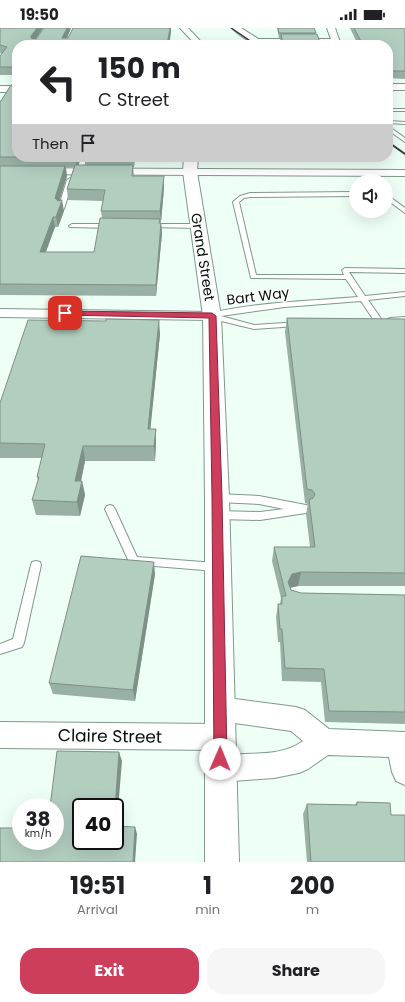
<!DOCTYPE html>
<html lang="en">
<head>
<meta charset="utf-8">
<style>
  body { margin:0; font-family:Poppins,sans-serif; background:#f6f6f6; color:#202124; height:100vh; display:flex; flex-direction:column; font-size:15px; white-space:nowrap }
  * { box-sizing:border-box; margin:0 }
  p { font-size:13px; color:#757577 }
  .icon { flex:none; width:22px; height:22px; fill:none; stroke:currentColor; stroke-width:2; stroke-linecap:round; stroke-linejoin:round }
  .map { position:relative; height:834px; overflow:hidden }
  .drawer { display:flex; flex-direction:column; background:#fff; flex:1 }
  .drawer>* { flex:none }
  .top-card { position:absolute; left:12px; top:12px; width:381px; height:122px; border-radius:16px; box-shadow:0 4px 16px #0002; background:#fff; color:#202124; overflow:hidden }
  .controls { position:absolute; left:349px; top:146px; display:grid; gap:8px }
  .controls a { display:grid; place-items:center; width:44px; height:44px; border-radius:50%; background:#fff; box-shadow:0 4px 16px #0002; font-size:20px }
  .speed { position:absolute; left:12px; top:770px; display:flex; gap:8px; font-size:20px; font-weight:700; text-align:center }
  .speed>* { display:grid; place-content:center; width:52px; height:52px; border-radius:50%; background:#fff; box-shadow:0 4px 16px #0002; line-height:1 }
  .speed small { font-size:10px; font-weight:400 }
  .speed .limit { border:2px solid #111; border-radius:6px; background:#fff; color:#111 }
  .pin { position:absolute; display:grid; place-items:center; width:34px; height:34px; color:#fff; margin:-17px; border-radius:8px; box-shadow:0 2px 6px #0006 }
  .me { position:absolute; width:44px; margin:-22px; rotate:1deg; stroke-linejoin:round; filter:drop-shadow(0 0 3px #0008) }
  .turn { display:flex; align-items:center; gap:14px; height:84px; padding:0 20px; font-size:18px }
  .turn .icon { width:52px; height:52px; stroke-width:2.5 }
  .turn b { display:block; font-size:28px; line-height:34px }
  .then { display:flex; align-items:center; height:38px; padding:0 20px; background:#0003; gap:8px; font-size:15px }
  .eta { display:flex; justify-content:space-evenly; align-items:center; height:68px; text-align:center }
  .eta b { font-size:24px; font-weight:700; line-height:28px }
  .cta { display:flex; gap:8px; margin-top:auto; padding:8px 20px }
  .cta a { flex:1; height:46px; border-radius:16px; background:#cd3d5c; color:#fff; font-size:16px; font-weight:700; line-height:46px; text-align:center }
  .cta a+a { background:#f6f6f6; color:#202124 }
  .status { display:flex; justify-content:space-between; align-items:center; height:28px; padding:0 20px; background:#fff; direction:ltr }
  .status svg { height:11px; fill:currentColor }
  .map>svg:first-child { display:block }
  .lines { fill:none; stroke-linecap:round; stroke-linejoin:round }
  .service-casing { stroke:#7f998b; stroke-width:2 }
  .minor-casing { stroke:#7f998b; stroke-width:2 }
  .tertiary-casing { stroke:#7f998b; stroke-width:2 }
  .secondary-casing { stroke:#7f998b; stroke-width:2 }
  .service { fill:#fff; fill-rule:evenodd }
  .minor { fill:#fff; fill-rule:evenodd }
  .tertiary { fill:#fff; fill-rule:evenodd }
  .secondary { fill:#fff; fill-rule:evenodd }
  .rail-far1 { stroke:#333e38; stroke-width:1.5 }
  .rail { stroke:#333e38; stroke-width:2 }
  .wall { fill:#99b1a4; fill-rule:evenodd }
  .shaded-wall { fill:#7d9086 }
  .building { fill:#b2cebf; stroke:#7d9086 }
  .route { fill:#cd3d5c; stroke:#85283c }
  .labels { text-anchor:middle; stroke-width:3; stroke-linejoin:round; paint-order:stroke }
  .street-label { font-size:14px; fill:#050e09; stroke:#fff }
  .near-street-label { font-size:17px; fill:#050e09; stroke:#fff }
</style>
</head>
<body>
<div class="status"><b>19:50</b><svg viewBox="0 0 49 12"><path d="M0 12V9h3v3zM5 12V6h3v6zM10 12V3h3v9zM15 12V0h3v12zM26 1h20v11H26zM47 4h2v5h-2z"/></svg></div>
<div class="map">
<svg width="405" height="834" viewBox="0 0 405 834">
  <rect width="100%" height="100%" fill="#eefff6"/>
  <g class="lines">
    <defs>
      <path id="service" d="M253,11H292L294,12L292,13H252Z
        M307,11H336L338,12L306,13Z
        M388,81H405V83H388Z
        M388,93L405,94V96L388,95Z
        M388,98L405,110V114L388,102Z
        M81,129H87L83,143L80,145L77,143Z
        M70,150L73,152L64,181L59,182L58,181L67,152Z
        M356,164V168L250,169L244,170L239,174L256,247H344L342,242L345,240L405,241V245L349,244L365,268L405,264V268L368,272L382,292L381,294H375L361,273L285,279L221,288L254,297L300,294V298H297L254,301L209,290L208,288L211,285C259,274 309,273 358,269L346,251L251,250L233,174L240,168L250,165Z
        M386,166L405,180V185L386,171Z
        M72,196H111L114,198L111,200L70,199L69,198Z
        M150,196H198L201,198L198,200L148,199L147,198Z
        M405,289V293L390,294L386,292L390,290Z
        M217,466L259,468L306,477L309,478L311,481L309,484L306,485L260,492L219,491L216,490L214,487L216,484L219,483L260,484L284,481L259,476L217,474L214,473L212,470L214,467Z
        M110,477L113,478L115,481L137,529L216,535L220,536L221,539L220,542L216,543L130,536L105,481L107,478Z
        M36,533L40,534L41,537L24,615L22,619L0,626V616L13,611L31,537L32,534Z"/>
      <path id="minor" d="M180,0H188L204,17H196Z
        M232,0H241L268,17C254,17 242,10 232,0Z
        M327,0H335L341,17H333Z
        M0,140L405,142V148L0,146Z
        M0,281L212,284L217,285L219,288L217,291L212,292L0,289Z
        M220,669L296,679L305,682L329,701L405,704V757L396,753L392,744L389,729L328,727L308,741L299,745L274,750L220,754L211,750L207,741L211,732C240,720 276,733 303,713L291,703L220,693L211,690L208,681L211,672Z
        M0,694L220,696L229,700L233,709L229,718L220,722L0,720Z"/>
      <path id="tertiary" d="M184,129H198L197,144L221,288L229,470L239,834H205V470L203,288L183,144Z"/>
      <path id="secondary" d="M388,56H405V62H388Z
        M0,58H17V64H0Z"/>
    </defs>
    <use href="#service" class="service-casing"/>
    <use href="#minor" class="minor-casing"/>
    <use href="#tertiary" class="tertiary-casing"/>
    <use href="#secondary" class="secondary-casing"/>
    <use href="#service" class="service"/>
    <use href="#minor" class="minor"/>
    <use href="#tertiary" class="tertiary"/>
    <use href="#secondary" class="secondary"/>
    <path class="rail-far1" d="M231,0L256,17"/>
    <path class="rail" d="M388,114L405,126"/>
  </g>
  <path class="wall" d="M0,0H43L36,11L71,0L67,10L171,5L17,17V129H80L77,137H85V129H135L134,139H133L134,148L164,160L161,194H160L161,195L162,205L156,268L0,267V73H1L16,56V47H0V28L2,26L0,25ZM66,139H74L67,161L68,172L103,173L101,183L102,190L94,224H46L55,199H58L64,183L59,173L67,148Z
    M277,0H314L315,6L321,17H326H281L280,10H279Z
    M350,0H405V51L388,50V17H358Z
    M310,129H360V133L310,132Z
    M287,290L405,291V558H298L290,559L291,562L301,565L405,567V696L325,694L321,654L282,653L280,614H278L276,589L278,576H280L281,570L272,533L274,519H310L306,486L308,476L305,475L285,304Z
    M160,306L150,401H156V415L155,433H85L81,453H82L85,467L80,488L36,487L32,472L38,452L37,449L42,430H0V375Z
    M155,546L135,673L53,666L49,655Z
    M357,774L391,787L405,834H307L303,786L307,776L355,777Z"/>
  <path class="shaded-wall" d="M37,0H43L32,16L31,8Z
    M67,0H71L64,17L62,10Z
    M170,0H171V5L169,17H167Z
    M75,129H80L77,139Z
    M134,129H135L134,139Z
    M65,138L67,148L57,181L55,170Z
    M164,148V160L161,194L160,183Z
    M62,172L64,183L58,199L56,189Z
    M53,189L55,199L42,234L40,224Z
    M161,195L162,205L156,268V257Z
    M159,292L160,306L149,415L148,401Z
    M156,401V415L155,433L154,418Z
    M83,418L85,433L78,467L75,453Z
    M82,453L85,467L80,488L77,474Z
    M154,534L155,546L135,673L133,662Z
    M301,544L298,558L290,560L286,567L288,554L292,546Z
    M119,724L122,733L116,806L115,803V780Z
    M135,799L137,806L135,834H133Z"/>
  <path class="building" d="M0,0H37L31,8V10L36,11L44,0H67L62,10H68L73,0H170L167,17H17V39H0V28L7,19L0,17Z
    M278,0H314L316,5H279Z
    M354,0H405V43H388V17H363Z
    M281,6H317L321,17H326H283Z
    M17,46V129H0V73H1L11,57L16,56V48Z
    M75,137H133L132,148H164L160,183H101L105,162L67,161Z
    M0,138H65L55,170L58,173L62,172L56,189H53L40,224H94L100,190L160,191L159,195H161L156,257L0,256Z
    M287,290L405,291V545L301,544L292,546L288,554L291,562L301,565L405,567V684L329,683L324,641L285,640L282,601H280L278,576H282V568H286L274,519H315L309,472L313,470L315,466L312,462L307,461Z
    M106,291L159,292L148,401H156L154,418H83L75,453H82L77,474L32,472L39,449H37L45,416L0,415V375L28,292L106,293Z
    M81,528L154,534L133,662L49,655Z
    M57,723L119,724L115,780V779H81V813H115V798L135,799L133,834H0V800H21V813H55V779H50Z
    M357,774L390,775L391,787H405V834H311L307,776L357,777Z"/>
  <path class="route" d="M65,283L212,285L216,288L222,470L227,731L225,735L220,737L215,735L214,731L212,470L209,290L62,287L61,285Z"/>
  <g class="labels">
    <g class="street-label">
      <text transform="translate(203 229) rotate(81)" y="5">Grand Street</text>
      <text transform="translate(258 268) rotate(-7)" y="5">Bart Way</text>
    </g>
    <g class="near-street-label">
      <text transform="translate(110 708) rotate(1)" y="6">Claire Street</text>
    </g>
  </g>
</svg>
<div class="controls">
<a><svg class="icon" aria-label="sound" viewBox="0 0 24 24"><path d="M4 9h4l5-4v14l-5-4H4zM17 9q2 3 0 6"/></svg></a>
</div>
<div class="speed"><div>38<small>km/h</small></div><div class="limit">40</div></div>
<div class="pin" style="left:65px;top:285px;background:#d93025"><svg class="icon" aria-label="arrive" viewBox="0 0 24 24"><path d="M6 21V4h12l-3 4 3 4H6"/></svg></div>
<svg class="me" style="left:220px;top:731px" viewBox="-20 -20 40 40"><circle r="19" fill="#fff"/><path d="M0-13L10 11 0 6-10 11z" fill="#cd3d5c"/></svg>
<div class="top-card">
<div class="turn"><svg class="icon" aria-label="left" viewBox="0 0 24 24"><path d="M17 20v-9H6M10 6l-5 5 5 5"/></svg><div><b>150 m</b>C Street</div></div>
<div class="then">Then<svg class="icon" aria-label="arrive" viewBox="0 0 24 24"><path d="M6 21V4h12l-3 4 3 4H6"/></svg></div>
</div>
</div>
<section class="drawer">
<div class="eta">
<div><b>19:51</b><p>Arrival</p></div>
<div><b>1</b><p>min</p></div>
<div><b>200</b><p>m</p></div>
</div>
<div class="cta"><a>Exit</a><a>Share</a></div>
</section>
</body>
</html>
